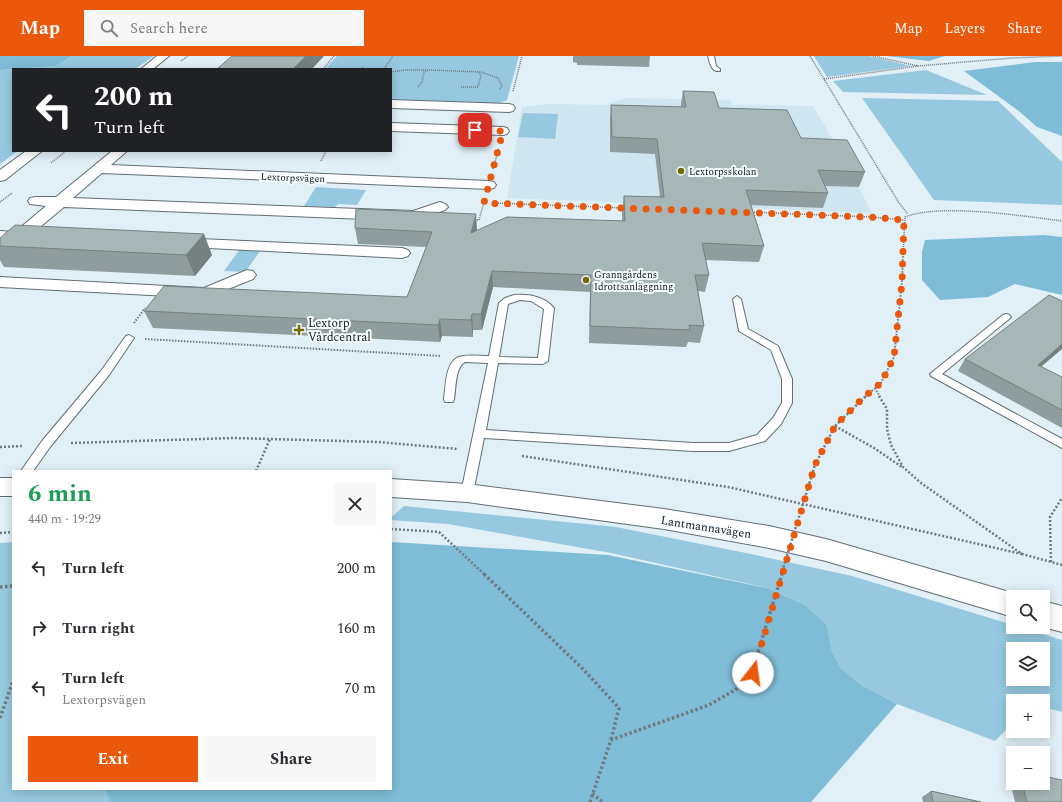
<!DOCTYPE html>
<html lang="en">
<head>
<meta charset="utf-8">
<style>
  body { margin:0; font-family:Spectral,serif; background:#f7f7f7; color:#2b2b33; height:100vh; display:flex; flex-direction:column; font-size:15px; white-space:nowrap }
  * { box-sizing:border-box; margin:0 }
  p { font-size:13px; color:#7c7c81 }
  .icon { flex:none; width:22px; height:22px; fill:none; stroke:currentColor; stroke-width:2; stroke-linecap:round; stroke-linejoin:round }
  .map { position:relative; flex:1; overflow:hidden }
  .side { position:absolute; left:12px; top:414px; width:380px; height:320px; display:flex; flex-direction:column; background:#fff; border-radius:0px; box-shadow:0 2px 10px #0003 }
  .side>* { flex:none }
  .top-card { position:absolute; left:12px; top:12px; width:380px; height:84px; border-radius:0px; box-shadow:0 2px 10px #0003; background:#202124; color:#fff; overflow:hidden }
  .buttons { position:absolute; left:1006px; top:534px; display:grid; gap:8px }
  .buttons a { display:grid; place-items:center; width:44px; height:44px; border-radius:0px; background:#fff; box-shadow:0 2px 10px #0003; font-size:20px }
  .pin { position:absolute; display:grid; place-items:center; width:34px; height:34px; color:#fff; margin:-17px; border-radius:8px; box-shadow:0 2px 6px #0006 }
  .me { position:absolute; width:44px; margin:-22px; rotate:15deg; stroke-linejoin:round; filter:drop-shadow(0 0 3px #0008) }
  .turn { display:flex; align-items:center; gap:14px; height:84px; padding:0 16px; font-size:18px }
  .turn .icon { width:52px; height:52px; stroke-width:2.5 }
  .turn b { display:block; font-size:28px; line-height:34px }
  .round { display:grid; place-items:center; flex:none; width:42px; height:42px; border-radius:0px; background:#f7f7f7 }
  .summary { display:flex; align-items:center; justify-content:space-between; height:68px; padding:0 16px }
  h1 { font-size:24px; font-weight:700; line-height:30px; color:#1e9e55 }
  .cta { display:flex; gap:8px; margin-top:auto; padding:8px 16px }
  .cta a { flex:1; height:46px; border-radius:0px; background:#ea580c; color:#fff; font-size:16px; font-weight:700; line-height:46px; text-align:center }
  .cta a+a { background:#f7f7f7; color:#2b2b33 }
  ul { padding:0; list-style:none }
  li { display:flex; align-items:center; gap:12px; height:60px; padding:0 16px }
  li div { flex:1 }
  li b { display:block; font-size:15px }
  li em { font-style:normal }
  header { display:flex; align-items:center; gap:24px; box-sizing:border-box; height:56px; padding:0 20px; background:#ea580c; color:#fff }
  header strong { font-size:19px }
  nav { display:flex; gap:22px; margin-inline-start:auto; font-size:14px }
  .search { width:280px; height:36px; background:#f7f7f7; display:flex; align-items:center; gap:10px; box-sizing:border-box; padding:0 14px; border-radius:0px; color:#7c7c81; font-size:15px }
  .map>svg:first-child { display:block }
  .built { fill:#cfe5f0 }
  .green { fill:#96c9e0; fill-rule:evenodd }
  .forest { fill:#7fbcd7 }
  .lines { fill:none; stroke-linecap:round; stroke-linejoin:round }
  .lane-casing { stroke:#626e74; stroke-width:2 }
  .street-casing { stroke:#626e74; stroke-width:2 }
  .secondary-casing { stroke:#626e74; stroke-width:2 }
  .path-far3 { stroke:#717a7e; stroke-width:1.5; stroke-dasharray:1 1; stroke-linecap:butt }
  .path-far2 { stroke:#717a7e; stroke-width:2; stroke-dasharray:1.5 1.5; stroke-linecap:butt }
  .path-far1 { stroke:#717a7e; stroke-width:2.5; stroke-dasharray:2 2; stroke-linecap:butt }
  .path { stroke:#717a7e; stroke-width:3.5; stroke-dasharray:2.5 2.5; stroke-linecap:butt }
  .lane { fill:#fff; fill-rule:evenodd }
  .street { fill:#fff; fill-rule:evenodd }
  .secondary { fill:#fff; fill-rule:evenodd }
  .path-bridge-far1 { stroke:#717a7e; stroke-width:2.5; stroke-dasharray:2 2; stroke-linecap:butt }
  .path-bridge { stroke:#717a7e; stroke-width:3.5; stroke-dasharray:2.5 2.5; stroke-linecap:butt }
  .wall { fill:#909d9e }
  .shaded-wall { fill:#758081 }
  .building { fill:#a7b7b8; stroke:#758081 }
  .route { stroke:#ea580c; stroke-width:7; stroke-dasharray:0 12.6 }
  .poi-dot { fill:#726b05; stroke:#f5fbfe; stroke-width:1.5 }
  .labels { text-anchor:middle; stroke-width:4; stroke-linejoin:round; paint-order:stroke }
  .far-poi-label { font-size:10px; fill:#121719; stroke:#f5fbfe; text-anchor:start }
  .far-street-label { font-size:10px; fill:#121719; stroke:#f5fbfe }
  .poi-label { font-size:12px; fill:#121719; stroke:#f5fbfe; text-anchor:start }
  .street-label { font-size:12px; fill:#121719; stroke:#f5fbfe }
</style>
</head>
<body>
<header>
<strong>Map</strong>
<div class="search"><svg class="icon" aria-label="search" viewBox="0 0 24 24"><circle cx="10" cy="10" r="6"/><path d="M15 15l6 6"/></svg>Search here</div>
<nav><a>Map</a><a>Layers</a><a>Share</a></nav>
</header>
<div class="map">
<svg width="1062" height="746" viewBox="0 0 1062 746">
  <rect width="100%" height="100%" fill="#e1eff6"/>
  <path class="built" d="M625,42L730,44L732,49L813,50L842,99L872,157L507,142L522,51L548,48L605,49Z"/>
  <path class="green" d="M72,0H154L135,13H13V95H18L0,108V14L56,10Z
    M337,0H519L507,44L494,49L391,45V13H325Z
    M814,0H869L911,10L827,21Z
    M926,14L987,39L843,36L833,25Z
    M862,42L998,45L1062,106V149L934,144Z
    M523,57L558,58L555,83L518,81Z
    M316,131L366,134L357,149L338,148L335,151L304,150Z
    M240,193L261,194L245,216L224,215Z
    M404,450L616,471L751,498L852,520L1013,569V571H1020L1062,584V656L1043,651V645H1013V667L995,685L897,648L861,629L840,611L832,595L827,569L805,549L767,532L611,497L448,468L391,464V459L393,460ZM1013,593H1043V623H1013Z
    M13,486V733H158L160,746H0V487Z"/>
  <path class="forest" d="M0,0H72L56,10L0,14Z
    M887,0H945L929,5Z
    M1035,6H1062V80L1037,71L1020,56L964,15Z
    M1044,179L1062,181V239L1015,228L988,241L940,244L922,224V196L925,184Z
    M391,486L608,499L767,532L805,549L827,569L832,595L840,611L861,629L897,648L811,746H111L105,733H391Z"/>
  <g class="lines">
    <defs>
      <path id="lane" d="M708,0H714L716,10L720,13V15C711,16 710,7 708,0Z
        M514,239C528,238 544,240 554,252L548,305L543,308L498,307L486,374L693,387H729L757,379L773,362L782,347V323L771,294L739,275L733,243L737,240L741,243L748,273L778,290L792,323V347L781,368L765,385L729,395H693L484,382L473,437L471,440L467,442L463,440L461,437L488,307L465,306C455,311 456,333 454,343L453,346H445L444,343C446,329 445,302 463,300C472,299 481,300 489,300L499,247L505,242ZM520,244L531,245L544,253L538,302L499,301L508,248Z
        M1006,258L1009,259L1011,261L1009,263L942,318L1062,383V392L931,320L930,318L1003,259Z
        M129,279L134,282L109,319L50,391L33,415H21L42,385L101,315L126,280Z"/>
      <path id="street" d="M391,44L509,48L513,49L515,52L513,55L509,56L391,52Z
        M391,67L503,71L507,72L509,75L507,78L503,79L391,75Z
        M112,95H127L111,109L489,125L494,126L496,129L494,132L489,133L102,117L73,142L413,155L440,146L445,148L448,151L445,154L414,165L64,151L34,176L39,178L41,181L39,184L23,185L6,200L0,202V189L4,185H0V175L15,176L46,150L30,148L28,145L30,142L35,141H56Z
        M177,182L402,192L408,194L410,197L408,200L402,202L171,190L169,187L171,184Z
        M247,214L253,215L256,219L253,223L206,242L0,231V221L204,232Z"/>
      <path id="secondary" d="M157,0H169L153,13H141Z
        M26,95H42L5,124L0,125V114Z
        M0,422H13V440H0Z
        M391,423L467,428L664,453L769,470L826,483L1013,537L1023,541H1013V561L826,505L769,492L664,473L467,446L391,441Z
        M1043,545L1062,550V576L1043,571Z"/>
    </defs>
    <use href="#lane" class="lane-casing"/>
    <use href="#street" class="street-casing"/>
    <use href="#secondary" class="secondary-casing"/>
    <path class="path-far3" d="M810,0L899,147L908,158
      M873,0L918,10L1012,2L1062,0
      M181,5L188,0
      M323,13L334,0
      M361,13L363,11
      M384,13L393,0
      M391,16L405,14H427
      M824,23L918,10
      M418,31L422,26L424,16L428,14L481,16L498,22L502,30L499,34
      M461,31H478L481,20L479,16
      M513,35L522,0
      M321,105L326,95
      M51,107L66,95
      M493,113L499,92
      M0,146L12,137
      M494,147L625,152
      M750,156L871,161L904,164
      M475,164H479L484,146
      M903,199L905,161C940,147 1023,160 1062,165"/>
    <path class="path-far2" d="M134,267L145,252
      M145,283L441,300
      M875,332L880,341
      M865,341L881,327L894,301L902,226L903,198"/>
    <path class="path-far1" d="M879,340L887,353V373L891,389L903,411L921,427L1022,498L1062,509
      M835,370L874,392L902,411
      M71,387L234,382L378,386L458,393
      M0,391L22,390
      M522,400L728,431L1022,498
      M815,409L835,370L866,340
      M256,415L270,383
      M391,473L439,476L485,519
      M0,477L13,476
      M1051,506L1050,461L1062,442"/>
    <path class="path" d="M484,518L584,614L619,652L611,684
      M0,531L13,530
      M0,662L13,625
      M592,738L603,746
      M590,746L611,684L709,649L735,634L753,617L758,596"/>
    <use href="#lane" class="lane"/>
    <use href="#street" class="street"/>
    <use href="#secondary" class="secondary"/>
    <path class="path-bridge-far1" d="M781,519L815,409"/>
    <path class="path-bridge" d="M758,596L782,518"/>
  </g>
  <path class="wall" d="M573,0H650L649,11L577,9V7L573,6Z
    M683,35L719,52L801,82L865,116L859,131L825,130L828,137L823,152L751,149L764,190L759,206L705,204L709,219L705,236L698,235L704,270L700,287L688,286L686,291L589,287L590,236L493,231L482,274H473V281L442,280L440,286L153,272L144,255L407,241L426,191L358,188L355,172L477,175L622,165V155L624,140L660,141L655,98L610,96V63L611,49L681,51V48Z
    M0,182L212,199L195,220L4,211L0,204Z
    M965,303L1041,311L1062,321V372L958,315Z
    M1013,718V727H1043L1062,746H1015L1009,721Z
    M931,735L981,746H923L922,741Z"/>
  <path class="shaded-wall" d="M306,0H324L312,13H293Z
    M476,158L477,174L472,193L471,177Z
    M204,178L212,199L195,220L186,199Z
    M492,215L493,231L482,274L481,258Z
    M472,258L473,274V281L471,264Z
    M440,263L442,280L440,286L438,269Z
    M1062,288V293L1029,321L1038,309Z"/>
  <path class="building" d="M232,0H306L293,13H217Z
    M683,35L714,36L719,52L787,54L801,82L847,84L865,116L818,114L828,137L746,134L764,190L702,187L709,219H695L704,270L689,269L690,274L590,270L591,219L492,215L481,258H472L471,264L440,263L438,269L144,255L164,230L407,241L432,176L355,172L356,153L476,158L471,177L507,161L625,165L624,140L664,141L657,83L612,81L611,49L686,51Z
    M15,169L204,178L186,199L0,190V182Z
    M1049,239L1062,245V288L1038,309L1062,321V354L965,303Z
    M1043,720L1062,724V746H1027L1022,727H1043Z
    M931,735L981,746H933Z"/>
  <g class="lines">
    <path class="route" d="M475,74L503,75L484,147L870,161L904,164L902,226L894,301L881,327L863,342L835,370L815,409L753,617"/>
  </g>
  <g class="poi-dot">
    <circle cx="681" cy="115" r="4"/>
    <circle cx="586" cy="224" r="4"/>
    <path d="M297 268h4v4h4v4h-4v4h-4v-4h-4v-4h4z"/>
  </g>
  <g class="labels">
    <g class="far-poi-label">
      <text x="689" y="119">Lextorpsskolan</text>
      <text x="594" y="222">Granngårdens<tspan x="594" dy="12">Idrottsanläggning</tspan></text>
    </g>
    <g class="far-street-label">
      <text transform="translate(293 121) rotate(2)" y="4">Lextorpsvägen</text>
    </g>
    <g class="poi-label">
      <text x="308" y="271">Lextorp<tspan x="308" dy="14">Vårdcentral</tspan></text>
    </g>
    <g class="street-label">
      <text transform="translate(706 471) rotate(9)" y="4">Lantmannavägen</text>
    </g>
  </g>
</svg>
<div class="buttons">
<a><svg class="icon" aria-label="search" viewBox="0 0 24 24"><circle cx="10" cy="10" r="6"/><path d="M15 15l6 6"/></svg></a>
<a><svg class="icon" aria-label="layers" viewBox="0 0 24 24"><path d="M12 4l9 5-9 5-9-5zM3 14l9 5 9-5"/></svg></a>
<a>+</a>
<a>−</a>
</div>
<div class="pin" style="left:475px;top:74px;background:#d93025"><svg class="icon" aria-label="arrive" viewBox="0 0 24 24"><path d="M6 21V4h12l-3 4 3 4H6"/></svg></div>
<svg class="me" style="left:753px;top:617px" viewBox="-20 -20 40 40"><circle r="19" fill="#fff"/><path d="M0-13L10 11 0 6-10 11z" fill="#ea580c"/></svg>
<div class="top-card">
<div class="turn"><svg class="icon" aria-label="left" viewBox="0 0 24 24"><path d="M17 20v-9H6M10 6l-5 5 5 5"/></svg><div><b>200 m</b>Turn left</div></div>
</div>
<section class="side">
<div class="summary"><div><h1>6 min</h1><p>440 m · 19:29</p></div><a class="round"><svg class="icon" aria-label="close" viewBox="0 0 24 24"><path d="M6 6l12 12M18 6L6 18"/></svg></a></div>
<ul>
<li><svg class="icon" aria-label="left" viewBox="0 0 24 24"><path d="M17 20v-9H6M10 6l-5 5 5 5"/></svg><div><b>Turn left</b></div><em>200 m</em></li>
<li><svg class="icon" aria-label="right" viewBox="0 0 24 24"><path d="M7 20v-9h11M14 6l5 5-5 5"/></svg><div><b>Turn right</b></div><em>160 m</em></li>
<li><svg class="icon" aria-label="left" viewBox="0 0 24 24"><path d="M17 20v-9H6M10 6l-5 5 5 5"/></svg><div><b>Turn left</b><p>Lextorpsvägen</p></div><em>70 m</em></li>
</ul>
<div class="cta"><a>Exit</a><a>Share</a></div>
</section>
</div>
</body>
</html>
